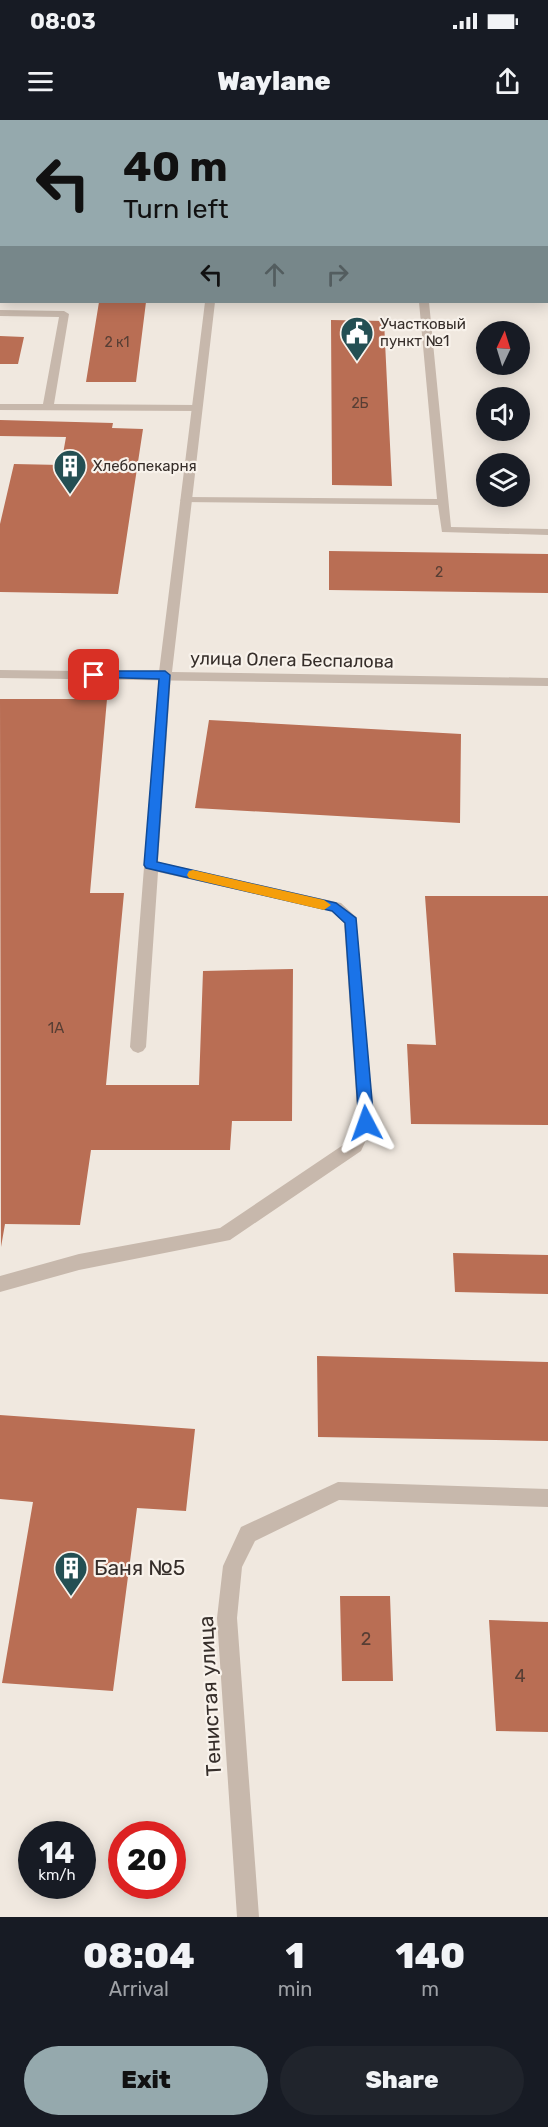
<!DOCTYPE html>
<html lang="en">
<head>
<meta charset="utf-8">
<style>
  body { margin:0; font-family:Rubik,sans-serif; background:#20242c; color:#f1f3f6; height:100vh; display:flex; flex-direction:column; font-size:22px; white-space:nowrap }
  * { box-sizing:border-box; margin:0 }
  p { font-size:20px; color:#9ea1a6 }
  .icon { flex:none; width:33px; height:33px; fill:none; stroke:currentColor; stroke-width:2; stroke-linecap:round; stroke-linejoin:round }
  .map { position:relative; height:1797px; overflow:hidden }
  .panel { display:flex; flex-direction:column; background:#171b24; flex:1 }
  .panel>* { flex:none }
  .banner { position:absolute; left:0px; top:0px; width:549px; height:183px; box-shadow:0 3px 15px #0003; background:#95a9ad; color:#111; overflow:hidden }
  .needle { width:39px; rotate:4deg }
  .controls { position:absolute; left:476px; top:201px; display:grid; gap:12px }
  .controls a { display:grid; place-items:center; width:54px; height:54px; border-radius:50%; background:#171b24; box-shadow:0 3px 15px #0003; font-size:30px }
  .speed { position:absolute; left:18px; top:1701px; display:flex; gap:12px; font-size:30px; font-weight:700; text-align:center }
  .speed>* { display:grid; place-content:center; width:78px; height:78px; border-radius:50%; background:#171b24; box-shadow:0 3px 15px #0003; line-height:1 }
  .speed small { font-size:15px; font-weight:400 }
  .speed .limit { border:9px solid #d22; background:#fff; color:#111 }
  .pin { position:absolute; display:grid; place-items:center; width:51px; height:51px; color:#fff; margin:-26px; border-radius:12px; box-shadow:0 3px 9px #0006 }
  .me { position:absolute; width:66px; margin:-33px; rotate:356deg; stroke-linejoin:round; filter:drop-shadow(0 0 4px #0008) }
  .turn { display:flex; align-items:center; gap:21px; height:126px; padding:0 24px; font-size:27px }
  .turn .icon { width:78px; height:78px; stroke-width:2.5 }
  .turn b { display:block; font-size:42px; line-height:51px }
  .lanes { display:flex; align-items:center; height:57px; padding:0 24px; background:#0003; justify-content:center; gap:30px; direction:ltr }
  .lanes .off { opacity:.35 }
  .eta { display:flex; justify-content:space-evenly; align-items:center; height:102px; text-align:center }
  .eta b { font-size:36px; font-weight:800; line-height:42px }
  .cta { display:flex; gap:12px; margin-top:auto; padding:12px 24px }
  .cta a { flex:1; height:69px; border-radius:36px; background:#95a9ad; color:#111; font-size:24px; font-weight:800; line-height:69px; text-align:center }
  .cta a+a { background:#20242c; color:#f1f3f6 }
  .status { display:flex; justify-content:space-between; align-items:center; height:42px; padding:0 30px; background:#171b24; direction:ltr }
  .status svg { height:16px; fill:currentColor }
  header { display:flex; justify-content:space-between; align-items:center; height:78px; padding:0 24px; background:#171b24; font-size:27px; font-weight:800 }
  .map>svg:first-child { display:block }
  .building { fill:#b96e54 }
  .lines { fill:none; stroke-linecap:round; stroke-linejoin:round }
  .path { stroke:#b2a396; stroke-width:2; stroke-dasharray:2 2; stroke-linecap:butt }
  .lane { fill:#c7b8ac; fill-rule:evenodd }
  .street { fill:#c7b8ac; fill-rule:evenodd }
  .route { fill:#1a73e8; stroke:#114b97; stroke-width:1.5 }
  .slow { fill:#f59e0b }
  .labels { text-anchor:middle; stroke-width:4.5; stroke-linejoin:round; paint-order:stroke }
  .far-number-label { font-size:14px; fill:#573e34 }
  .far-poi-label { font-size:15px; fill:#362e2a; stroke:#f8f2eb; text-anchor:start }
  .number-label { font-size:15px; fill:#573e34 }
  .street-label { font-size:18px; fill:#362e2a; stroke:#f8f2eb }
  .near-number-label { font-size:18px; fill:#573e34 }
  .near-poi-label { font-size:21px; fill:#362e2a; stroke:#f8f2eb; text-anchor:start }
  .near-street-label { font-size:21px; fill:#362e2a; stroke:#f8f2eb }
</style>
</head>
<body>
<div class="status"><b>08:03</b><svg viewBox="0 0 49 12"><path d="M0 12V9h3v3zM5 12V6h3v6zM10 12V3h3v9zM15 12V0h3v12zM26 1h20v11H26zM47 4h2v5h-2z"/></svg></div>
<header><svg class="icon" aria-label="menu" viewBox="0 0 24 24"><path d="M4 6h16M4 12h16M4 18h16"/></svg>Waylane<svg class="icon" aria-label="share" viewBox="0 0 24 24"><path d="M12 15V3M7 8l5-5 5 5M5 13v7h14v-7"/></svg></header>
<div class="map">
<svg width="548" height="1797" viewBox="0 0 548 1797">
  <rect width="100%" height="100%" fill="#f0e8df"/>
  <path class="building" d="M99,182H146L136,262H86Z
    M331,200L384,201L392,366L332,365Z
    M0,216L24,217L18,244H0Z
    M0,300L113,303L112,308L143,309L118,474L0,472V404L14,344L61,345L66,317L0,316Z
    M329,431L548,434V473L329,470Z
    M0,579H107L90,773H124L106,965H199L203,851L293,849L292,1001H232L230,1030H91L80,1105L5,1104L1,1127Z
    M209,600L461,614L460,703L195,688Z
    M425,776H548V1005L411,1004L407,924L436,925Z
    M453,1133L548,1135V1174L455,1172Z
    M317,1236L548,1242V1321L318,1317Z
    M0,1295L195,1309L186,1391L137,1388L113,1571L2,1563L33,1382L0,1379Z
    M340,1476H390L393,1561H342Z
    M489,1500L548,1502V1612L496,1611Z"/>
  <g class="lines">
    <path class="path" d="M322,2L327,0"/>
    <path class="lane" d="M74,0H82V2H74Z
      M0,45H2V51H0Z
      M419,182H429L451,407L548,409V415L442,412L438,385L182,382L180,380L186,377L437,379Z
      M0,190L64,191L69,194L54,284L197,285L202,288L197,291L0,290V284H43L59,197L0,196Z
      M165,551L171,555L158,742L336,782L341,783L356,797L374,1003L361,1031L230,1120L79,1150L0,1172V1156L79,1134L220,1108L349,1021L358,1003L344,803L332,791L158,752L146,927L143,931L138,933L133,931L130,927L159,555Z"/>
    <path class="street" d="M224,0H232V2H224Z
      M205,182H215L172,552L548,558V566L0,558V550L159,552Z
      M338,1362L548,1369V1387L339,1380L255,1421L242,1447L237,1498L259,1797H237L217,1498L223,1446L241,1407Z"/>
  </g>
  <path class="route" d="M94,551H165L170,555L157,742L336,783L356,798L374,1003L372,1007H361L359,1003L345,803L332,791L146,748L144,745L159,559L90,557V552Z"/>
  <path class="slow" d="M193,750L324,780L331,785L324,790L189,758L187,755L189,751Z"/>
  <defs>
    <symbol id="civic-pin" viewBox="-11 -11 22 30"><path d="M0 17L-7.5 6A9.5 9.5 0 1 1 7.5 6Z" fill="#244f53" stroke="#f8f2eb"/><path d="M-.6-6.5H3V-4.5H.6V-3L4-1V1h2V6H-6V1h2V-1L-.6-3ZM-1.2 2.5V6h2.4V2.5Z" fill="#fff"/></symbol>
    <symbol id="building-pin" viewBox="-11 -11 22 30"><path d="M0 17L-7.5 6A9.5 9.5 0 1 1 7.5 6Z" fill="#244f53" stroke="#f8f2eb"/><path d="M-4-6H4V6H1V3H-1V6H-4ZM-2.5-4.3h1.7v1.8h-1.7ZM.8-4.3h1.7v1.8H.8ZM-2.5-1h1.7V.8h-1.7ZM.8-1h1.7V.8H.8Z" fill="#fff"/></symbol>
  </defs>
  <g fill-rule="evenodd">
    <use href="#civic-pin" x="338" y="194" width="38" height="52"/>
    <use href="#building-pin" x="51" y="327" width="38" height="52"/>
    <use href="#building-pin" x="52" y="1429" width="38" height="52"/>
  </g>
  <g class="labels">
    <g class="far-number-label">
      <text x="117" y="227">2 к1</text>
      <text x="360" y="288">2Б</text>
      <text x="439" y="457">2</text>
    </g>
    <g class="far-poi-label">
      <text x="380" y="209">Участковый<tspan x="380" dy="17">пункт №1</tspan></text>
      <text x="93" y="351">Хлебопекарня</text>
    </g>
    <g class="number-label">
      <text x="56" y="913">1А</text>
    </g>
    <g class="street-label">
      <text transform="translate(292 540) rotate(1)" y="6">улица Олега Беспалова</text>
    </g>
    <g class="near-number-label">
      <text x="366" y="1525">2</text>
      <text x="520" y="1562">4</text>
    </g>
    <g class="near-poi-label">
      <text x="94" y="1455">Баня №5</text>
    </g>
    <g class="near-street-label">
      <text transform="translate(210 1576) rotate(-93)" y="7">Тенистая улица</text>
    </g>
  </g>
</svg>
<div class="controls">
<a><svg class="needle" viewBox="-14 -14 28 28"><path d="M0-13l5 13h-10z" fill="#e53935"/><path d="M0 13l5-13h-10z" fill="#9ea1a6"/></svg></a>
<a><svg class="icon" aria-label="sound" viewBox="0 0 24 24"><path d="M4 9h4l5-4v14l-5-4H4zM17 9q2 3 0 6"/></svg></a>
<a><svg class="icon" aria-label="layers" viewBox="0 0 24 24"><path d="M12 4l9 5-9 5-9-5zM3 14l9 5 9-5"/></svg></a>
</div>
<div class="speed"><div>14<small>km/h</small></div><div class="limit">20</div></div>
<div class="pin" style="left:94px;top:555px;background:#d93025"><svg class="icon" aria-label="arrive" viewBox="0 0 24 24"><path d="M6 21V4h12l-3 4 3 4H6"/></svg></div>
<svg class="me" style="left:366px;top:1003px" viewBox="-20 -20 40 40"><path d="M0-17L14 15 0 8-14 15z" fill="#1a73e8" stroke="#fff" stroke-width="4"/></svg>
<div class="banner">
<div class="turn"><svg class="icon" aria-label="left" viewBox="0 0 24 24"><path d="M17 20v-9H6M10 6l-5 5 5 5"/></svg><div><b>40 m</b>Turn left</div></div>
<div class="lanes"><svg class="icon" aria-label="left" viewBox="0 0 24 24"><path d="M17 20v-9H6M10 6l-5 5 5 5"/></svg><svg class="icon off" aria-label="ahead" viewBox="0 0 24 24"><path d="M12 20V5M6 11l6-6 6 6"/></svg><svg class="icon off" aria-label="right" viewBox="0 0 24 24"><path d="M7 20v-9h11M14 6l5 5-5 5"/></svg></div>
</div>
</div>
<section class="panel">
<div class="eta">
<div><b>08:04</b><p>Arrival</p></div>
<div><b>1</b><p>min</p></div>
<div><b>140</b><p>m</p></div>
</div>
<div class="cta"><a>Exit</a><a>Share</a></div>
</section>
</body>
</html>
